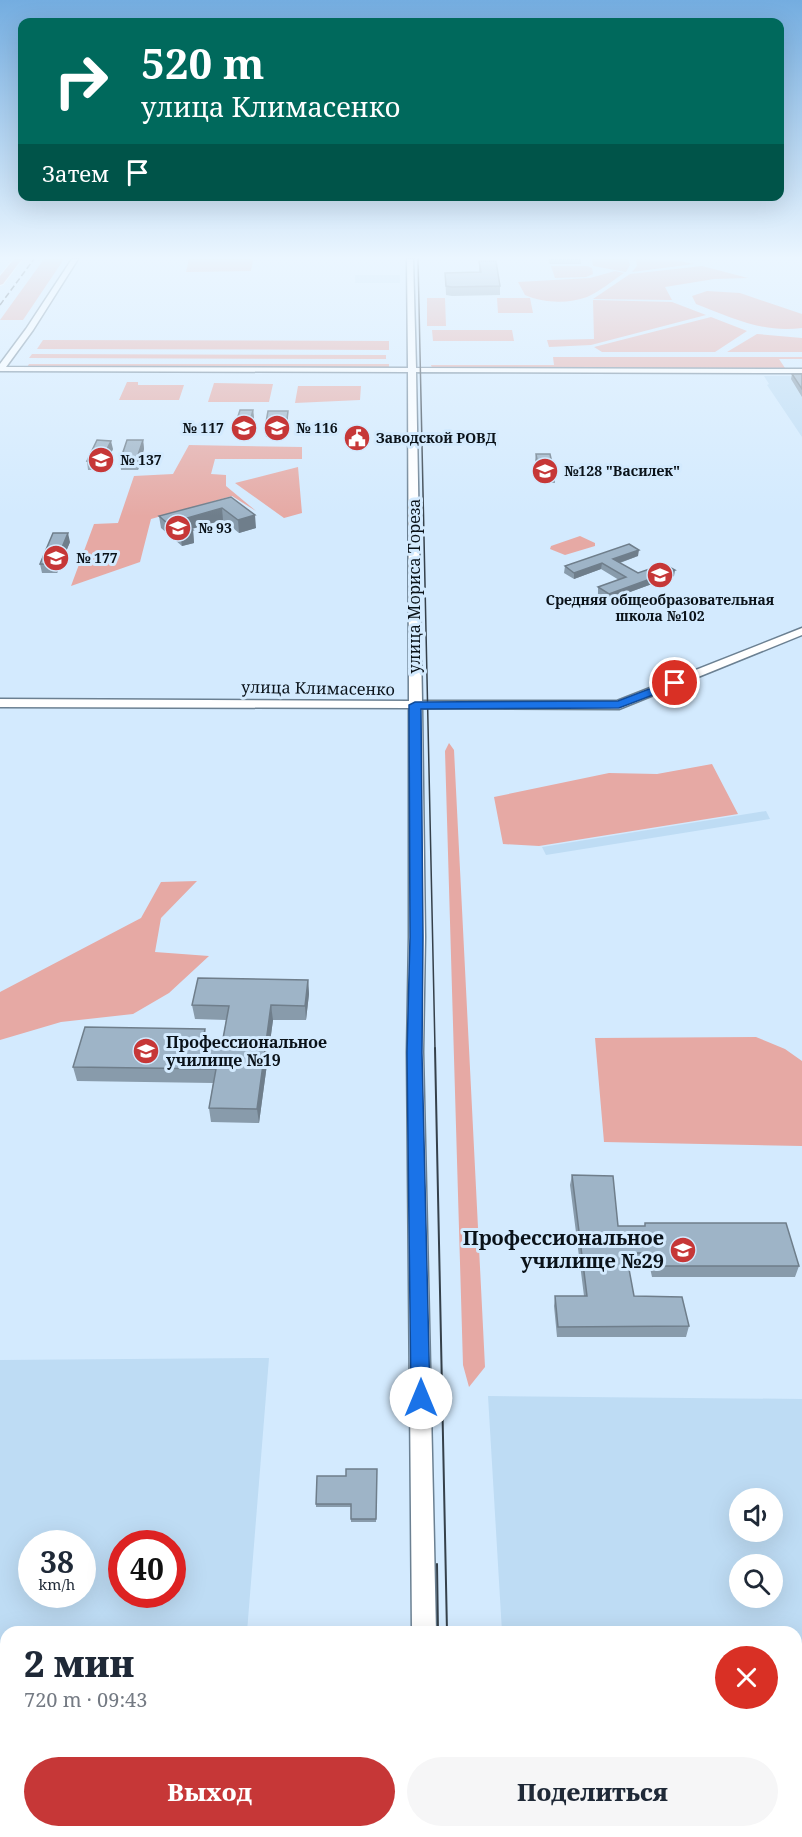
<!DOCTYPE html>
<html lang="ru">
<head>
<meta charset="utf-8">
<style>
  body { margin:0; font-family:"Noto Serif",serif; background:#f6f6f7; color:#1f2937; height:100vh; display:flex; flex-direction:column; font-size:22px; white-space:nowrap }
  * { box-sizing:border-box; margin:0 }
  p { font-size:20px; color:#747a83 }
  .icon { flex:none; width:33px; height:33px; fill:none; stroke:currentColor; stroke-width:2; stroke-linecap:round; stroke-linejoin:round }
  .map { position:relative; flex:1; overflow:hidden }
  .panel { position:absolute; left:0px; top:1626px; width:802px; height:212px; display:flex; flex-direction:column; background:#fff; border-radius:18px 18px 0 0; box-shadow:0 6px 24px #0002 }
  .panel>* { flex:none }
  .guide { position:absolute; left:18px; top:18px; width:766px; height:183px; border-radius:12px; box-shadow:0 6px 24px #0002; background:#00695c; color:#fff; overflow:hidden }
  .fabs { position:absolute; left:729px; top:1488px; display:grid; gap:12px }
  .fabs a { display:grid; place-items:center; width:54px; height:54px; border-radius:50%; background:#fff; box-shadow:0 6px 24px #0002; font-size:30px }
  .speed { position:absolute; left:18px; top:1530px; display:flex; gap:12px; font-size:30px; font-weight:700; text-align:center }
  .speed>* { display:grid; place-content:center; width:78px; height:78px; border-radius:50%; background:#fff; box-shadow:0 6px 24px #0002; line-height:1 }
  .speed small { font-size:15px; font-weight:400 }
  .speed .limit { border:9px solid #d22; background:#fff; color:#111 }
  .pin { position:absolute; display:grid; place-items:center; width:51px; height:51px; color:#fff; margin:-26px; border:3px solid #fff; border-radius:50%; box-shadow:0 2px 6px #0007 }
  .me { position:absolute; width:66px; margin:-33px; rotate:0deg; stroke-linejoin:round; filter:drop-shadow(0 0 4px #0008) }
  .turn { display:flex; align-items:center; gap:21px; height:126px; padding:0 24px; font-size:27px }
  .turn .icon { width:78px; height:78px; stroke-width:2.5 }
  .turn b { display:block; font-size:42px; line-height:51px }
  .then { display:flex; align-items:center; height:57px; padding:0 24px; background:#0003; gap:12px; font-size:22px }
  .round { display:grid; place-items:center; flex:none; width:63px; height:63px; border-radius:32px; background:#f6f6f7 }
  .summary { display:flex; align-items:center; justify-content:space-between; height:102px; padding:0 24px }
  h1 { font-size:36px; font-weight:800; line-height:45px }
  .cta { display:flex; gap:12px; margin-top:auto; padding:12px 24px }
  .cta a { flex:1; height:69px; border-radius:36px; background:#c63737; color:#fff; font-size:24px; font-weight:800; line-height:69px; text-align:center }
  .cta a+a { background:#f6f6f7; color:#1f2937 }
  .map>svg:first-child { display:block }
  .built { fill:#bedcf4; fill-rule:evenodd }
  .green { fill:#e6a9a4 }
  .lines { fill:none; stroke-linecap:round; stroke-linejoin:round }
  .minor-casing { stroke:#6b8092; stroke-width:3 }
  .major-casing { stroke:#fff; stroke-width:2 }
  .minor { fill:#fff; fill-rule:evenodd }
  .major { fill:#e8a19d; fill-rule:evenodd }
  .tram-far1 { stroke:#35404a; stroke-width:1.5 }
  .tram { stroke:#35404a; stroke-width:2 }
  .rail { stroke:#35404a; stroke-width:1.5; stroke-dasharray:6 3; stroke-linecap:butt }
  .wall { fill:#889bab }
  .shaded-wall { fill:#6f7e8b }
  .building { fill:#9eb4c7; stroke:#6f7e8b; stroke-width:1.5 }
  .route { fill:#1a73e8; stroke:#114b97; stroke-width:1.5 }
  .labels { text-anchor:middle; stroke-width:6; stroke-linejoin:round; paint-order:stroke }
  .far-poi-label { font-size:14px; font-weight:bold; fill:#0a1219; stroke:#d3eafe; text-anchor:start }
  .street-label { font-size:16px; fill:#0a1219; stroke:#d3eafe }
  .poi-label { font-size:16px; font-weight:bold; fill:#0a1219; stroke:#d3eafe; text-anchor:start }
  .near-poi-label { font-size:20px; font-weight:bold; fill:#0a1219; stroke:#d3eafe; text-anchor:end }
</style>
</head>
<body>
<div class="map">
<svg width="802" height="1837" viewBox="0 0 802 1837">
  <rect width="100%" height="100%" fill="#d3eafe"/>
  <path class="built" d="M355,275H400V283H355Z
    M764,376H802V437L767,385L769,384Z
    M766,811L770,819L546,855L542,847Z
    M269,1358L247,1632H6V1832H231L230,1837H0V1360ZM32,1544H82V1594H32ZM122,1544H172V1594H122Z
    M488,1396L802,1399V1837H513V1832H796V1632H502ZM740,1498H772V1532H740ZM740,1564H772V1598H740Z"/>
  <path class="green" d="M44,259H64L23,320H0Z
    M189,259H253L251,271L186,272Z
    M592,259H628L630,265L626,272L593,266Z
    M636,259L675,260L694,264L632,272L637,266Z
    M551,266H587L592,268L593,274L586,277L555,278Z
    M702,266L748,278L714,279L665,287L672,300L593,299L630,274Z
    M615,271L624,273C612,281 599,292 587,297C568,304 543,303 525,295L518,282L590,278Z
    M707,291L740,293L802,314V328C762,333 733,318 696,304L692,296Z
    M427,298H445L446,326H427Z
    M497,298H530L533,313H498Z
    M593,300L672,302L706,315L591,345L549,347L547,340L594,339Z
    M711,317L747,331L715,352H602L594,347Z
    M432,330H512L514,341H433Z
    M757,334L802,338V352H727Z
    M43,340L389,341V350L37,349Z
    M32,354L386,355V359L29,358Z
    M553,357H802V359H779L785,368H432L431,365H554Z
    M29,364H389V369H26Z
    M127,382H138V385H184L179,400H119Z
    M214,383L273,384L269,402H208Z
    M298,386H361L360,400L295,403Z
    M189,445L302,447V459H215L211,474L226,475V486L256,511L232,496L151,519L140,562L71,586L94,524L118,523L134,476L173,474Z
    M298,467L302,513L284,518L235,483Z
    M580,536L595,543V546L565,555L550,549L551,546Z
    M449,743L454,750L485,1367L469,1387L463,1365L445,751Z
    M712,764L738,814L539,846L503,844L494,797L609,773L657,774Z
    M197,881L161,918L155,952L209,956L169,993L133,1014L61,1022L0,1040V992L141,918L161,882Z
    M756,1037L785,1049L802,1061V1146L604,1142L595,1038Z"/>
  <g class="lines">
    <defs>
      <path id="minor" d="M72,259H78L33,330L6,367L408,368L407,259H413L416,368L802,369V373L416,372L422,701H617L802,628V635L619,709L422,708L425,937L423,1052L436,1632H412L407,1052L409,937V708L0,707V699L409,701L408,372L0,371V364L26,329Z
        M414,1832H440V1837H414Z"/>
      <path id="major" d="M14,259H22L3,284L0,285V276Z"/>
    </defs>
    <use href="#minor" class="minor-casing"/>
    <use href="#major" class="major-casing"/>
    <use href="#minor" class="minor"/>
    <use href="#major" class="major"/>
    <path class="tram-far1" d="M418,259L435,1049"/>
    <path class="tram" d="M435,1048L447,1632
      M437,1564L438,1632
      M441,1832V1837
      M451,1832V1837"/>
    <path class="rail" d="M0,305L34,259"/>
  </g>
  <path class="wall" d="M548,259H581V264H550Z
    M479,261L500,286V295L452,296L446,295L445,273L479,272Z
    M792,374H802V397L791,379Z
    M253,410L254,418L249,437H235L234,429Z
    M288,411V420L286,437H266L265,428Z
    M143,440L144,449L138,470H121L120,461Z
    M113,449L103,470H88L87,461Z
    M536,454L555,477V483H540L535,460Z
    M231,497L256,528L239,533L223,520L191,529L193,530L194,543L182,546L161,528L159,516Z
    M70,542L57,573H42L40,564Z
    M638,556L620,563L638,573L674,576L608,600L598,594V587L619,580L601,569L574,579L564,573L565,566Z
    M308,980L309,994L306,1020H273L259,1123L211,1122L209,1108L213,1083L77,1081L73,1067L207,1044H222L226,1020L195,1019L192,1005Z
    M572,1175L618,1226L799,1266L795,1277H652L649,1263H627L634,1296L689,1326L686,1337H557L554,1306L555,1296H584L570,1185Z
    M377,1469L376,1522H351V1507H316V1504L346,1476Z"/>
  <path class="shaded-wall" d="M253,410L254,418L249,437L248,429Z
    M288,411V420L286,437V428Z
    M143,440L144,449L138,470L136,461Z
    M111,441L113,449L103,470L101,461Z
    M222,508L223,520L181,532L180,520Z
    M255,515L256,528L239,533L238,520Z
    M193,530L194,543L182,546L180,534Z
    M68,533L70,542L57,573L55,564Z
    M639,550L638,556L613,565V559Z
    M602,563L601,569L574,579V573Z
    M675,570L674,576L608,600L609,594Z
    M308,980L309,994L306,1020L305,1006Z
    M271,1005L273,1020L259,1123L257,1109Z
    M205,1029L207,1044H202Z"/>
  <path class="building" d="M479,261H496L500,286L452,287L446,286L445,273L481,272Z
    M792,374H802V389Z
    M240,410H253L248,429H234Z
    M268,411H288L286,428H265Z
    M97,440L111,441L101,461H87Z
    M127,440H143L136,461H120Z
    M536,454H550L555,477H540Z
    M231,497L255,515L238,520L222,508L180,520L193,530L180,534L159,516Z
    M53,533H68L55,564H40Z
    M629,544L639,550L613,559L638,573L664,564L675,570L609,594L598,587L626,577L602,563L574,573L565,566Z
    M198,978L308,980L305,1006L271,1005L257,1109L209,1108L216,1069L73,1067L85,1027L205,1029L202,1044H222L229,1006L192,1005Z
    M572,1175L613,1176L618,1226H645V1223H786L799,1266H655L651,1253H626L634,1296L682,1297L689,1326L558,1327L555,1296H587Z
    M346,1469H377L376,1519H351V1504H316L317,1476H346Z"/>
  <linearGradient id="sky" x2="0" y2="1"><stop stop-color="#74ade0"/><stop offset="0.5" stop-color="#ebf6ff"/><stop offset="1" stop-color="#ebf6ff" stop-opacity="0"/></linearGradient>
  <rect width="802" height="516" fill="url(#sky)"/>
  <path class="route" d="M675,679L679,680V685L619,708L421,709L423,937L422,1053L430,1398L427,1405L421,1407L414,1405L411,1398L407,1053L410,937L409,705L415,702L618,701Z"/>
  <defs>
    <symbol id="school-disc" viewBox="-11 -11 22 22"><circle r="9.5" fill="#c63737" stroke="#d3eafe"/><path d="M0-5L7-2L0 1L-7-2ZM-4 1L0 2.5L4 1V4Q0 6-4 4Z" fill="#fff"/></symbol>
    <symbol id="civic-disc" viewBox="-11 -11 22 22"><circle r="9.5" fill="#c63737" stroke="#d3eafe"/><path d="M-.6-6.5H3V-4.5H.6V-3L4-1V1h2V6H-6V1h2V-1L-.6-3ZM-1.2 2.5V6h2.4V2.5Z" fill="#fff"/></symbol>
    <symbol id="university-disc" viewBox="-11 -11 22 22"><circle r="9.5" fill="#c63737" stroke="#d3eafe"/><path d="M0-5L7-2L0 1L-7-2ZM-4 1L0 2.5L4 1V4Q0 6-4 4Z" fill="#fff"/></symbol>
  </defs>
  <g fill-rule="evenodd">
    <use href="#school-disc" x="229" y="413" width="30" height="30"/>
    <use href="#school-disc" x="262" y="413" width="30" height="30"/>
    <use href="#civic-disc" x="342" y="423" width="30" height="30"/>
    <use href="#school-disc" x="86" y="445" width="30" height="30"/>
    <use href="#school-disc" x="530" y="456" width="30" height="30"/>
    <use href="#school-disc" x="163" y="513" width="30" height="30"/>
    <use href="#school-disc" x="41" y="543" width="30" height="30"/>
    <use href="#school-disc" x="645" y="560" width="30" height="30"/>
    <use href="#university-disc" x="131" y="1036" width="30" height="30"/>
    <use href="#university-disc" x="668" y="1235" width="30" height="30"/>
  </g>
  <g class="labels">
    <g class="far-poi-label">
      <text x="224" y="433" text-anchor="end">№ 117</text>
      <text x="296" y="433">№ 116</text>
      <text x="376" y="443">Заводской РОВД</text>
      <text x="120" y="465">№ 137</text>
      <text x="564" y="476">№128 "Василек"</text>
      <text x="198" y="533">№ 93</text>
      <text x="76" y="563">№ 177</text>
      <text x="660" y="605" text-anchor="middle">Средняя общеобразовательная<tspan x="660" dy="16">школа №102</tspan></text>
    </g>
    <g class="street-label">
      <text transform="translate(414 586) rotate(-90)" y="6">улица Мориса Тореза</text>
      <text transform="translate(318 688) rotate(1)" y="6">улица Климасенко</text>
    </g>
    <g class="poi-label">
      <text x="166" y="1048">Профессиональное<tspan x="166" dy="18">училище №19</tspan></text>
    </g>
    <g class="near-poi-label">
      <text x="664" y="1245">Профессиональное<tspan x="664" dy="23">училище №29</tspan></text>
    </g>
  </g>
</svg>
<div class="fabs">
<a><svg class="icon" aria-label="sound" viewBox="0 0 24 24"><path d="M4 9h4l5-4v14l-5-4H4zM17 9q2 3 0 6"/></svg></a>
<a><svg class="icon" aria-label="search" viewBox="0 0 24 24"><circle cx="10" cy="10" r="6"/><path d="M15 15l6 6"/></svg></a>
</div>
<div class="speed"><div>38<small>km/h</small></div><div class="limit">40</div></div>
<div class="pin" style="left:675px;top:683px;background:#d93025"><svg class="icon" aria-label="arrive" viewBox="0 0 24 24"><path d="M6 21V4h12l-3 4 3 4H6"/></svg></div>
<svg class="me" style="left:421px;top:1398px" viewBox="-20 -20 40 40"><circle r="19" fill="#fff"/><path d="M0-13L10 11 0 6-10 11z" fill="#1a73e8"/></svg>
<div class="guide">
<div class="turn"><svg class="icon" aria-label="right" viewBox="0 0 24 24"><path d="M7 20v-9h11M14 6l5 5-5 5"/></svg><div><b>520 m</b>улица Климасенко</div></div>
<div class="then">Затем<svg class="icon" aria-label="arrive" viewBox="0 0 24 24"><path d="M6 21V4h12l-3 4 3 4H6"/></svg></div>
</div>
<section class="panel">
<div class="summary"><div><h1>2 мин</h1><p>720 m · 09:43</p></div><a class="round" style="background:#d93025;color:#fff"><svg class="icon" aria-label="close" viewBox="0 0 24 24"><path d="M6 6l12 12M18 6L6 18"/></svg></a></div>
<div class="cta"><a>Выход</a><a>Поделиться</a></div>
</section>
</div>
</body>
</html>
